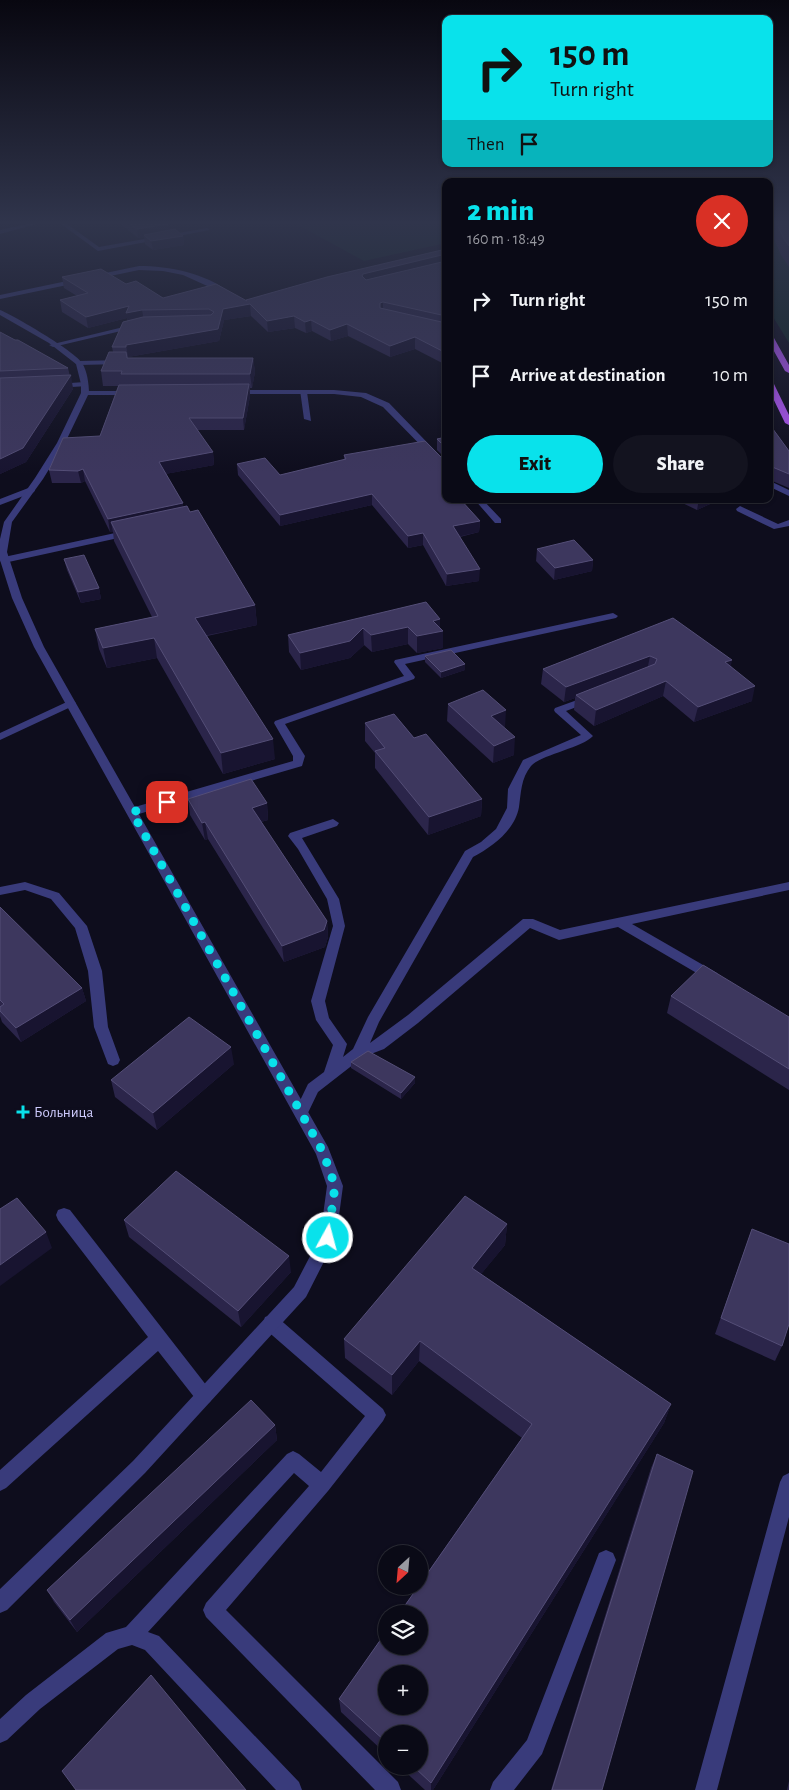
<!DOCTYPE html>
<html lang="en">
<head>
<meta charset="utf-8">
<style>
  body { margin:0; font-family:"Alegreya Sans",sans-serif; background:#13131f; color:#f1f3f6; height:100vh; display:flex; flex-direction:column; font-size:19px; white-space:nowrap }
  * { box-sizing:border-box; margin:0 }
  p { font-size:16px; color:#999aa1 }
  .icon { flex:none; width:28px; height:28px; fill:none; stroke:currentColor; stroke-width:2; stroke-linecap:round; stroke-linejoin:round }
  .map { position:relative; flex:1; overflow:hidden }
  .drawer { position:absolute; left:442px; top:178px; width:331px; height:325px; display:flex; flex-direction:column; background:#0a0a16; border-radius:10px; box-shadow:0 1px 4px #0004,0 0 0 1px #2a2b35 }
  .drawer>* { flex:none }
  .guide { position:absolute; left:442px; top:15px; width:331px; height:152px; border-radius:10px; box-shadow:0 1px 4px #0004,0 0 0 1px #2a2b35; background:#09e2eb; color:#111; overflow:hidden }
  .needle { width:32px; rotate:206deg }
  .buttons { position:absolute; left:378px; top:1545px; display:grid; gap:10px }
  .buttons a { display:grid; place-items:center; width:50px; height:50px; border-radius:50%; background:#0a0a16; box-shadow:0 1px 4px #0004,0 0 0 1px #2a2b35; font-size:25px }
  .pin { position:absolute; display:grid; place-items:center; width:42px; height:42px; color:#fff; margin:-21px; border-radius:10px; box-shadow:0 2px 8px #0006 }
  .me { position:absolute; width:55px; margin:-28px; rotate:7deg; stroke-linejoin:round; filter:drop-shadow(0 0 4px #0008) }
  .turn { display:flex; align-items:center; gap:18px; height:105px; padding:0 25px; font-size:22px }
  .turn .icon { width:65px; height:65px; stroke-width:2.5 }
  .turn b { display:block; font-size:35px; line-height:42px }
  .then { display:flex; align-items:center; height:48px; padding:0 25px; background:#0003; gap:10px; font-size:19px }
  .round { display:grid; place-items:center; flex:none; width:52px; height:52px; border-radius:26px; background:#13131f }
  .head { display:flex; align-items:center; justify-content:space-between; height:85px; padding:0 25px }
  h1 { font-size:30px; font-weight:800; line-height:38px; color:#09e2eb }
  .primary-button { display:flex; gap:10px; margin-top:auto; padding:10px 25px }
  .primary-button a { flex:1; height:58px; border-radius:30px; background:#09e2eb; color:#111; font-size:20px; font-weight:800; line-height:58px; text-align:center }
  .primary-button a+a { background:#13131f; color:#f1f3f6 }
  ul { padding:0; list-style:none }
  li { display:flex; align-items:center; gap:15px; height:75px; padding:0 25px }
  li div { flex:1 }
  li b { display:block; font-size:19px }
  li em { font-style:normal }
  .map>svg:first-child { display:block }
  .green { fill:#102725 }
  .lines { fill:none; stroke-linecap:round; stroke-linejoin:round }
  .service { fill:#393b7b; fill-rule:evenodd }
  .minor { fill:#393b7b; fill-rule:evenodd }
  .tertiary { fill:#393b7b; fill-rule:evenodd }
  .primary { fill:#b257f8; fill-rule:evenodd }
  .wall { fill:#2b254a }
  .shaded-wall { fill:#181430 }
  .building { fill:#3d375e; stroke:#544e77; fill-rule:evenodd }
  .route { stroke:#09e2eb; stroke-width:9; stroke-dasharray:0 16.2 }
  .poi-dot { fill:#09e2eb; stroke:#0e0d1d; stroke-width:2 }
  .labels { text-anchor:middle; stroke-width:5; stroke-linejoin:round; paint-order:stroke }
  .poi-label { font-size:15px; fill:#cecbfd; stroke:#0e0d1d; text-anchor:start }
</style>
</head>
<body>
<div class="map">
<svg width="789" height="1790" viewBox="0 0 789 1790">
  <rect width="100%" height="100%" fill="#0e0d1d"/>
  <path class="green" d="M305,224H446V243L364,261L298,225Z
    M770,224H789V343L770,312Z"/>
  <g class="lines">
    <path class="service" d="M61,224H67L99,247L207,228L210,230L98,251Z
      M139,266C169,266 206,273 230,293L225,294L183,275L163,271L139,270L0,299V295Z
      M136,324L138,325V327L53,347L49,345Z
      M124,360L125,362L121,364L79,365L75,363L79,361Z
      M300,390L307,392L311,421L304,419Z
      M31,487L35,490L34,492L0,505V499Z
      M740,506L778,524L789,520V526L774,529L737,511L736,509Z
      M129,530L132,531V535L4,563L0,561L1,558L4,557Z
      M613,613L618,616L616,618L405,664L415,677L414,679L285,724L305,756L302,766L132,816L126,812L128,809L293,761V756L274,723L275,721L404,676L394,662L395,660Z
      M591,695L596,698L595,700L566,711L593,736C582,748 540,755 531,766C521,778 521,793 519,807C515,830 493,846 473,857L379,1022L370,1043L408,1015L523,919H533L560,930L789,882V890L632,924L717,973L719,977L717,981L712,982L618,927L559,940L530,928L418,1023L384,1049L363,1057L318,1092L306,1117L301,1119L296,1117L294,1113L308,1084L324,1072L333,1045L316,1020L311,1001L333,926L327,899L298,849L288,836L290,833L333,819L339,823L337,826L302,838L339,899L345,926L325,1001L329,1018L347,1044L343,1057L353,1049L368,1017L465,851L481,842L496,829L507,808L508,789L523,760L581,735L555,712L554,710L555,708Z
      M71,700L76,703L75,705L0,740V733Z
      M25,882L59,893L87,926L102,971L108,1027L120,1060L118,1064L113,1066L108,1064L94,1027L88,971L75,928L51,899L25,890L0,895V887Z
      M64,1208L70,1210L210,1390L213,1396L210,1402L204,1405L198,1402L158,1351L6,1488L0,1491V1470L148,1337L58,1220L56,1215L58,1210Z
      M271,1315L277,1317L383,1409L386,1415L383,1421L328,1491L226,1610L398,1782L401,1790H375L206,1617L203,1610L206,1603L309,1486L294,1473L148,1632L159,1636L299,1782L302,1790H276L145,1650L132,1645L118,1649L40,1709L7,1740L0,1743V1719L26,1695L106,1633L126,1627L287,1454L293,1451L299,1454L321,1472L365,1416L265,1329L263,1323L265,1317Z
      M789,1473V1517L717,1790H695L780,1482L783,1476Z
      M606,1550L613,1553L616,1560L542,1754L514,1790H490L493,1782L527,1740L599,1553Z"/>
    <path class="minor" d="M85,382H88V386L55,388L51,386L55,384Z
      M232,390H334L366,393L389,403L446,462V468H443L383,407L361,397L334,394H235L231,392Z
      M82,391H132L136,393L132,395H85L81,393Z
      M770,481L789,490V496L770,487Z
      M474,499H482L501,519V523H495Z"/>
    <path class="tertiary" d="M27,224H36L0,234V230Z
      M0,310C13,315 76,352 82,363C87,370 89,384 89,393L65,443L43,479L12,522L7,552L22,598L44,647L328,1147L343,1186L336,1238L306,1297L145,1473L7,1610L0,1613V1589L133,1461L294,1287L320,1237L327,1186L316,1154L34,647L12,598L0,560V539L4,522L35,478L57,443L81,393V384L76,364L49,343L0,315Z"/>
    <path class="primary" d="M770,336L774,338L789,365V373L785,371L770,344Z
      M770,382L774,384L789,415V425L785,423L770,392Z"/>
  </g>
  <path class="wall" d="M122,224H167L168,231L183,236L184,245L153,250L145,244L144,237L138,238L122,225Z
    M770,224H789V267L781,255L770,230Z
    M446,249V365L415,349L390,357L348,336L331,341L312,331L306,333L295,328L268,332L251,316L224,320L219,341L128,357V358H253L255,372L252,388H250V396L244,430H197L213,452L214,465L165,474L183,503V507L190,512L255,605L257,625L207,636L275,759L223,774L157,658L107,668L99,649L95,629L152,617L114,541L113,532H110L85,481L81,483H52L49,470L100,436L118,386H103L101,371L113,352L112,347L127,321V318L88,328L62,312L60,300L77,296L64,288L62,277L126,284L163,298L246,300Z
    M0,332L68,368L73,389L26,462L0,474Z
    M770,425L789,451V488L770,480Z
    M446,437V499L480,521L479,532L460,537L479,581L446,586L423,545L408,548L372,505L280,526L238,475L237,464L280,475L344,460V455L445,458L437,450V439Z
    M674,499H721L697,510Z
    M537,549L593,560L592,571L554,580L536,561Z
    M64,559L99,588L101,599L81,603L67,570Z
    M673,618L731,666L752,701L694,722L663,696L594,726L574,710L575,698L564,702L541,684L543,669Z
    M440,619V628L443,631V648L417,653L408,644L372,652L364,645L350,658L301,670L289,652L288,635Z
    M425,656L465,664V670L441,678L425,662Z
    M448,704L504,728L514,755L493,763L447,721Z
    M365,723L414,738L482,799L481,816L428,835L375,768V753L365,741Z
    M188,799L267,803L268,820L261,822L327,921L328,937L325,947L284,962L208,839L205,840L190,815Z
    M0,907L82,988L86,1001L21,1042L2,1022L0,1016Z
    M671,996L789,1017V1090L667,1013Z
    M351,1062L415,1083L401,1099L351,1068Z
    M234,1064L157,1130L115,1097L111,1080Z
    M124,1220L291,1272L241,1327L129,1237Z
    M507,1224L505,1245L481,1274L671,1404L664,1423L433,1790H425L399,1766H419L386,1734V1754L341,1712L339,1699L522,1438L419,1361L392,1395L345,1358L344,1339Z
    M752,1229L782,1346L775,1361L715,1334Z
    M275,1425L277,1440L77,1632L54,1602L47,1590Z
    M657,1454L602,1790H551L651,1468Z
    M789,1781V1790H787Z"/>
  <path class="shaded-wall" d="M168,224L169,233L144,235V237L138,238L137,229Z
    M183,236L184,245L153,250L151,241Z
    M446,253V264L364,285L362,276L363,274Z
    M383,302V313L380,314V303Z
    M250,304L251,316L224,320L219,341L128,357L126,345L218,329L223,309Z
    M129,306L142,310L144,321L128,325L127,318L88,328L86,317Z
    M294,316L295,328L268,332L267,321Z
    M311,320L312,331L306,333L305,322Z
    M347,324L348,336L331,341L330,330Z
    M415,337V349L390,357V346Z
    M253,358L255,372L252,388L250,374Z
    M71,375L73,389L26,462L0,474V459Z
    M249,384L250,396L244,430L243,418Z
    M213,452L214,465L160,475L159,462Z
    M83,469L85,481L81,483L78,471Z
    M372,494V505L280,526V515Z
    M699,499H721L697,510Z
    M183,503L184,516L111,522L113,532H110L108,519Z
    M480,521L479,532L453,538V526Z
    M423,533V545L408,548V536Z
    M593,560L592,571L554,580L555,568Z
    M480,569L479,581L446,586L447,574Z
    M99,588L101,599L81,603L78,592Z
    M255,605L257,625L198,637L195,618Z
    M440,619V632L443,631V648L417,653V636L433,621Z
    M408,627V644L372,652L371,635Z
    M363,628L364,645L350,658L301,670L300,653Z
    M154,638L157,658L107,668L103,648Z
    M650,656L647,671L576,695L575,698L564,702L566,687Z
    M732,660L729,675L725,662Z
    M465,664V670L441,678V672Z
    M666,681L663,696L594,726L596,710Z
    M755,686L752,701L694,722L698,707Z
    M506,710L505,728L491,716Z
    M515,737L514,755L493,763L494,746Z
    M273,739L275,759L223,774L221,753Z
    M482,799L481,816L428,835L429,817Z
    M267,803L268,820L253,824L252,808Z
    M205,822L208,839L205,840L202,823Z
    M327,921L328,937L325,947L284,962L282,946Z
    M82,988L86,1001L21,1042L16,1028Z
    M231,1047L234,1064L157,1130L153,1113Z
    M415,1077V1083L401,1099V1093Z
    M507,1224L505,1245L470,1288L472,1268Z
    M46,1232L52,1248L0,1286V1265Z
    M289,1256L291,1272L241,1327L238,1311Z
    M420,1341L419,1361L392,1395V1375Z
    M671,1404L664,1423L433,1790H431V1783Z
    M275,1425L277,1440L77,1632L70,1620Z"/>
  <path class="building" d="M130,224H168L137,229Z
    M777,224H789V246L784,239Z
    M175,229L183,236L151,241L144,235Z
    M446,249V254L363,274L362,276L366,280L446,261V316L383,302L380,303V308L446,323V353L415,337L390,346L347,324L330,330L311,320L305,322L294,316L267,321L250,304L223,309L218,329L126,345V347H112L123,322L143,317L211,315L214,312L209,309L142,310L126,313L129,306L86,317L60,300L88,293L62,277L101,269L126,284L136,281L163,298L216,284L247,301L246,300L327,277Z
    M0,332L15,340H18L68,368L0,371Z
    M109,352H126L127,358H253L250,374H121L122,371H101Z
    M71,375L23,448L0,459V378Z
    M249,384L243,418H189L213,452L159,462L183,503L108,519L83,469L78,471L49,470L63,438L100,436L119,385Z
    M770,425L789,451V474L770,466Z
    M446,437V448L437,439Z
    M425,441L442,458L446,459V482H444L446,484V499H460L480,521L453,526L480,569L447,574L423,533L408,536L372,494L280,515L237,464L265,458L280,475L346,459L344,455Z
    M187,506L190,512L198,510L255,605L195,618L273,739L221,753L154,638L103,648L95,629L158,616L111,522Z
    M574,540L593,560L555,568L537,549Z
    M84,555L99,588L78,592L64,559Z
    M426,602L440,619L433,621L443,631L417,636L408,627L371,635L363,628L350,641L300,653L288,635Z
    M673,618L732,660L725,662L755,686L698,707L666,681L596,710L576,695L655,664L657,659L650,656L566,687L543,669Z
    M451,650L465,664L441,672L425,656Z
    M483,690L506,710L491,716L515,737L494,746L448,704Z
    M394,714L414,738L426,734L482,799L429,817L375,751L385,748L365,723Z
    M251,779L267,803L252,808L327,921L324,930L282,946L205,822L202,823L188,799Z
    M0,907L82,988L16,1028L0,1011V1007L4,1004L0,1000Z
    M703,965L789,1017V1069L671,996Z
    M189,1017L231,1047L153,1113L111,1080Z
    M368,1051L415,1077L401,1093L351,1062Z
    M176,1171L289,1256L238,1311L124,1220Z
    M465,1196L507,1224L472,1268L671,1404L431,1783L413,1766H419V1734H386V1742L339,1699L386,1632V1646H419V1614H399L532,1424L420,1341L392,1375L344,1339ZM386,1674H419V1706H386Z
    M17,1198L46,1232L0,1265V1209Z
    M752,1229L789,1244V1324L782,1346L721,1318Z
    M251,1400L275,1425L70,1620L47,1590Z
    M657,1454L693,1471L602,1790H552Z
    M151,1675L246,1790H76L62,1771Z"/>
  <linearGradient id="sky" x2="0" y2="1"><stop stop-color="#080710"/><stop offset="0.47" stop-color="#30354c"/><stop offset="1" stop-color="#30354c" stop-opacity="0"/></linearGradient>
  <rect width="789" height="474" fill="url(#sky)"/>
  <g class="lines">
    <path class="route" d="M167,802L132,812L323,1152L335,1186L328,1238"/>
  </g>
  <path class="poi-dot" d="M20.5 1104.5h5v5h5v5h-5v5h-5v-5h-5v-5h5z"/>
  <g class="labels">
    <g class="poi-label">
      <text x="34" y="1117">Больница</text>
    </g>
  </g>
</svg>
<div class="buttons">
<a><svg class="needle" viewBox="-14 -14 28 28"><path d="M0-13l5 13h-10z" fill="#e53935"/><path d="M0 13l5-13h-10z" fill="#999aa1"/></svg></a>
<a><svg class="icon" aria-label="layers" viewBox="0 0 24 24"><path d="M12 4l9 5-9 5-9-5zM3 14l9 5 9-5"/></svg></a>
<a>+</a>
<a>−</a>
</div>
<div class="pin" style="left:167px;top:802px;background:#d93025"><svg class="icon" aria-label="arrive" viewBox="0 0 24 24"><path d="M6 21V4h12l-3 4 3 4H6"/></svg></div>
<svg class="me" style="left:328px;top:1238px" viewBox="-20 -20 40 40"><circle r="17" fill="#09e2eb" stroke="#fff" stroke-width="3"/><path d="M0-11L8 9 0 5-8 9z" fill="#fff"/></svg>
<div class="guide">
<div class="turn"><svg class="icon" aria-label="right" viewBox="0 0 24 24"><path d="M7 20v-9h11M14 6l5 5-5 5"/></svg><div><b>150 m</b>Turn right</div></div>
<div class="then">Then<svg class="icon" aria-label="arrive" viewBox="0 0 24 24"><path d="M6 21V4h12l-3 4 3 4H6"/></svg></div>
</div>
<section class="drawer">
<div class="head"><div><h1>2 min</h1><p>160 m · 18:49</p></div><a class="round" style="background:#d93025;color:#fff"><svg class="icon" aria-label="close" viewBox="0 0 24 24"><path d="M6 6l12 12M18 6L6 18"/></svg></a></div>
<ul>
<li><svg class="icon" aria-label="right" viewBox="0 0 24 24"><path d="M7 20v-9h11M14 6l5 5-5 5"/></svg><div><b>Turn right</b></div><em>150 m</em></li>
<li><svg class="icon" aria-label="arrive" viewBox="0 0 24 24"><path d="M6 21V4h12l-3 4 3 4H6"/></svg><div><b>Arrive at destination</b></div><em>10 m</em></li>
</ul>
<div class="primary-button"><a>Exit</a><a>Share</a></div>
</section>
</div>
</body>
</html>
